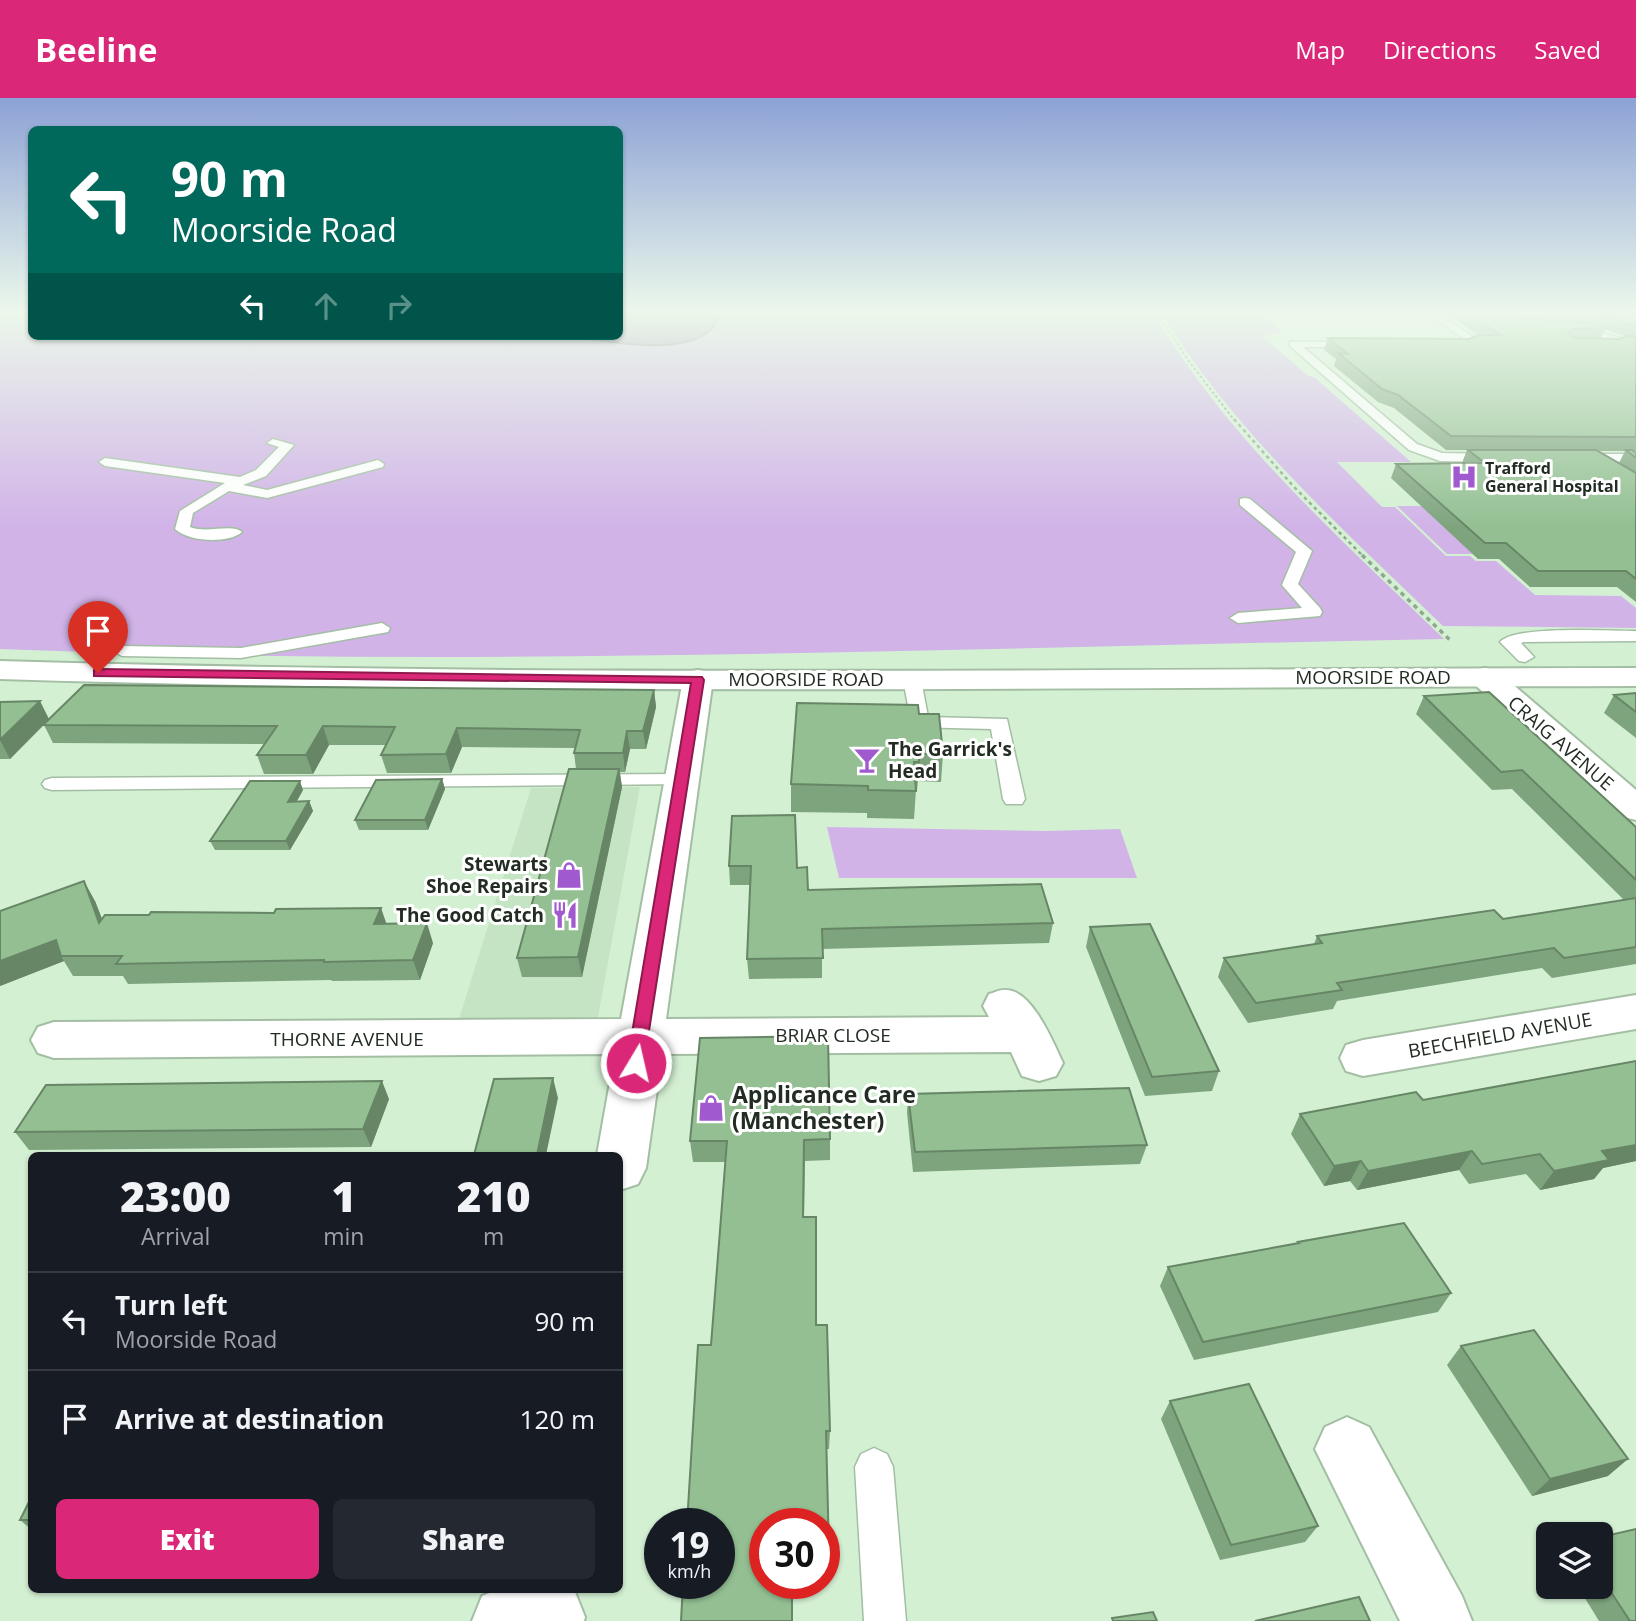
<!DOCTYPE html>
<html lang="en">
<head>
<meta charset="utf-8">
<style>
  body { margin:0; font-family:"Open Sans",sans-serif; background:#242831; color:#f1f3f6; height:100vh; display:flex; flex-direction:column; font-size:26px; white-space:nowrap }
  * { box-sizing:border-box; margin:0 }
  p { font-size:23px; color:#9ea1a6 }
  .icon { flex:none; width:38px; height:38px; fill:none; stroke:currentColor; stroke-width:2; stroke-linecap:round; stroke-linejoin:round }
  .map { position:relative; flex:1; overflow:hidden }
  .sheet { position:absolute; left:28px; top:1054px; width:595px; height:441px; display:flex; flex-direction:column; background:#171b24; border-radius:10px; box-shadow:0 2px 5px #0004 }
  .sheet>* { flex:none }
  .top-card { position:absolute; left:28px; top:28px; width:595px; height:214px; border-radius:10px; box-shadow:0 2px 5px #0004; background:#00695c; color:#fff; overflow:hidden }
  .fabs { position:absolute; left:1536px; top:1424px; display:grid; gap:14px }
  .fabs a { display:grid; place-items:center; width:77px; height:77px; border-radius:10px; background:#171b24; box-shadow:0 2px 5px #0004; font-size:35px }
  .speed { position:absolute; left:644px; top:1410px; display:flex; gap:14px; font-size:35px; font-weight:700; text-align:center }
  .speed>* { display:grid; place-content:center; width:91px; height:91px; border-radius:50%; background:#171b24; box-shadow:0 2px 5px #0004; line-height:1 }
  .speed small { font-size:18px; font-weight:400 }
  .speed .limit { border:10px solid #d22; background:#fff; color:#111 }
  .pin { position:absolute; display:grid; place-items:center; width:60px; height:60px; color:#fff; margin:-72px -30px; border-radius:50% 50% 50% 0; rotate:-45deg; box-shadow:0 0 7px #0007 }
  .pin .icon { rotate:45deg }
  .me { position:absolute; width:77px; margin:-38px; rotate:9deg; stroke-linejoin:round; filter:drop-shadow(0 0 5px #0008) }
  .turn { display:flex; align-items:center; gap:24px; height:147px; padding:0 28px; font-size:32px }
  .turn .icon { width:91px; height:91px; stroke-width:2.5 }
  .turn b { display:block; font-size:49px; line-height:60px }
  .lanes { display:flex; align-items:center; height:66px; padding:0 28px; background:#0003; justify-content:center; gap:35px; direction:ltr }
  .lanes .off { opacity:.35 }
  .eta { display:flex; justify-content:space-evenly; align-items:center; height:119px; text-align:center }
  .eta b { font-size:42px; font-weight:800; line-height:49px }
  .primary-button { display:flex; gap:14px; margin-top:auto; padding:14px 28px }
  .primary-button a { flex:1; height:80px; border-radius:10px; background:#db2777; color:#fff; font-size:28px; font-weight:800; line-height:80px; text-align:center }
  .primary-button a+a { background:#242831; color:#f1f3f6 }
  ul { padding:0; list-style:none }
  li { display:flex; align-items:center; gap:21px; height:98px; padding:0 28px; border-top:2px solid #363941 }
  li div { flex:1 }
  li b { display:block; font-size:26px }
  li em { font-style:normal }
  header { display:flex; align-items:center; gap:42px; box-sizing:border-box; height:98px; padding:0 35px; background:#db2777; color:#fff }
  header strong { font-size:33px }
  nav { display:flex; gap:38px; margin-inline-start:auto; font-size:24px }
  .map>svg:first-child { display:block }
  .built { fill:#c4e4c3 }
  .green { fill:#d1b3e8 }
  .water { fill:#a286b8; stroke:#7c6b8b; stroke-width:2 }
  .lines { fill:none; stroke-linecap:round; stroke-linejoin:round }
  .lane-casing { stroke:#a3bea3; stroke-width:3 }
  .street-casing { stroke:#a3bea3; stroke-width:4 }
  .secondary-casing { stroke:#a3bea3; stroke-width:4 }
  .path-far2 { stroke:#92a791; stroke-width:2; stroke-dasharray:2.5 2.5; stroke-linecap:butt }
  .path-far1 { stroke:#92a791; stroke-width:2.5; stroke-dasharray:3.5 3.5; stroke-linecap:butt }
  .path { stroke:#92a791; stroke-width:3.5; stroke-dasharray:4.5 4.5; stroke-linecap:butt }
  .lane { fill:#fff; fill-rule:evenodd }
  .street { fill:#fff; fill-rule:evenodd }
  .secondary { fill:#fff; fill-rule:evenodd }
  .wall { fill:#7ea47e; fill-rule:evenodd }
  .shaded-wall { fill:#678666 }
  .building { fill:#93bf92; stroke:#678666; stroke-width:2 }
  .route { fill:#db2777; stroke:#8e194d; stroke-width:2 }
  .labels { text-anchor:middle; stroke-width:6; stroke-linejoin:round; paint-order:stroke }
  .far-poi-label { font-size:16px; font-weight:bold; fill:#222c22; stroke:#fff; text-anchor:start }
  .street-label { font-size:19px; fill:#222c22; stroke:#fff }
  .poi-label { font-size:19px; font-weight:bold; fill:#222c22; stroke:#fff; text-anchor:end }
  .near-poi-label { font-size:23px; font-weight:bold; fill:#222c22; stroke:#fff; text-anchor:start }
</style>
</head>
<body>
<header>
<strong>Beeline</strong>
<nav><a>Map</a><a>Directions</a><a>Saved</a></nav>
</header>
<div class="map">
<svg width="1636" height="1523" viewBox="0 0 1636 1523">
  <rect width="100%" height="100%" fill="#d4f0d3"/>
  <path class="built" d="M640,689L598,919L459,921L531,690Z"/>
  <path class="green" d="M0,216H31L32,238H620V216H1154C1228,342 1341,441 1444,541C964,550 481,570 0,551Z
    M1162,216H1262L1283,235L1262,238L1307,277L1315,280L1411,364H1337L1382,409H1395L1446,458H1470L1476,463H1496L1535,497L1621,498L1636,510V530L1443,528C1343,431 1235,335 1162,216Z
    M1397,408H1440L1473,456H1447Z
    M827,729L1046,733L1120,731L1137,780H839Z"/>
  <path class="water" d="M620,216H720C707,264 610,244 574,238H620Z"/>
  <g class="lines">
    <defs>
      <path id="lane" d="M1428,216H1439L1480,244L1472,246Z
        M1573,228L1636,244V250L1570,233V229Z
        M1290,244H1361L1362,246L1357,249H1303L1417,346L1442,355L1493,356L1499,360L1493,364L1440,363L1409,352L1290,248Z
        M273,341L294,347L266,378L243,387L267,392L378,362L384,366L383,369L267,400L229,393L193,415L190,429C208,436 232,425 242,434C228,446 189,444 175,431L180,413L225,385L105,368L99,364L105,360L240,379L256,372L279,349L267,345Z
        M1580,356H1636V364L1575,363L1574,360Z
        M1245,400L1250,401L1312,453L1298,486L1320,510L1322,514L1320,518L1238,525L1230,520L1238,515L1302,510L1282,487L1296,454L1240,407V401Z
        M382,525L390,530L388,534L241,560L122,558L113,553L122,548L241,550Z
        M1636,533V543L1524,544L1521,545L1534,559L1525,564L1519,563L1500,544C1515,527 1610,533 1636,533Z
        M912,576L921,581L928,619L1007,621L1025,701L1022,706H1006L1003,701L991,631L912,629L903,581Z
        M681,676L688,678L691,682L688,686L52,692L45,690L42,686L45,682L52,680Z
        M874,1350L887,1356L893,1369L906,1523H864L855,1369L861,1356Z"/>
      <path id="street" d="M1485,570L1496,572L1636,692V722L1623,719L1474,586L1470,579L1474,572Z
        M698,572L709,574L713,581L666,921L989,919L983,908L989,896C994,895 1001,891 1006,892C1032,892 1053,944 1063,965L1056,978L1039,983L1022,978L1011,954L662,956L646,1070L638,1086L620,1092V1057H597L615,956L54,960L38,955L31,942L38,929L54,924L621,921L683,581L687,574Z
        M1636,897V931L1363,978L1346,973L1340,960L1346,947L1363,942Z
        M1347,1319L1369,1329L1462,1498L1472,1523H1400L1315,1351L1325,1329Z
        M499,1491H567L575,1494L585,1519L584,1523H472L482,1498Z"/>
      <path id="secondary" d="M0,563C545,579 1091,571 1636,570V588C1091,589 545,598 0,581Z"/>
    </defs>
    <use href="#lane" class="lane-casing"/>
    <use href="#street" class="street-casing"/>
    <use href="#secondary" class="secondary-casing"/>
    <path class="path-far2" d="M1158,216L1188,262L1235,323"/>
    <path class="path-far1" d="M1234,321L1294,389L1364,459"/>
    <path class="path" d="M1362,457L1452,544"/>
    <use href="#lane" class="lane"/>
    <use href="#street" class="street"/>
    <use href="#secondary" class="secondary"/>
  </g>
  <path class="wall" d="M1447,216H1636V353H1632L1636,355V504L1617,489H1530L1499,461H1478L1391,380L1396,366L1462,365L1467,352H1446L1394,310L1378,304L1334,268L1336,261L1324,252L1328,240L1469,241L1478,237ZM1605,231L1625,238L1620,241L1601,240ZM1596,353H1625L1619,365Z
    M654,592L656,609L646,651H630L625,674H620L622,689L582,879H522L517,860L576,671L574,655L575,650L462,649L451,675H387L381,657L386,647H329L313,676H264L257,657L265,646L53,645L44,627L10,661H0V604L49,621Z
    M1636,595V640L1604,615L1614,597Z
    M1424,598L1636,729V866L1552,880L1542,870L1337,903L1333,911L1248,925L1218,879L1224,860L1314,846L1317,838L1503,821L1624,802L1512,691L1492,692L1416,616Z
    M919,616L943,656L941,684L918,683L917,692H916L914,721L867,720V715L791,714V686Z
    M442,681L445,691L428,732H359L355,722Z
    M303,692L297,703H309L313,713L290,752H215L210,743Z
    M732,718L797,770L808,792L1053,825L1049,845L822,851V880L749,881L747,861L750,787H730L729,768Z
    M95,803L102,821L386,826L433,845L420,882L332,883L331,882L128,886L123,878H73L64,863L0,888Z
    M1090,829L1219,973L1212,993L1145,998L1086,849Z
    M1636,963V1063L1603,1070L1594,1081L1540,1092L1526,1076L1469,1086L1459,1072L1357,1092L1350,1083L1324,1088L1291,1036L1300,1016L1423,1002Z
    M908,996L1147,1047L1140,1066L913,1074L907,1015Z
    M389,1001L371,1049L29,1052L15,1034Z
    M830,1041V1062L805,1063L804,1119L830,1333L829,1351H826L829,1471H824V1426H765L711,1247L725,1064H693L690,1043Z
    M1298,1144L1451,1195L1438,1214L1194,1262L1160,1188L1168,1169L1297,1146Z
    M1461,1248L1608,1378L1532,1398L1447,1267Z
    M1170,1303L1318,1428L1305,1444L1220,1462L1161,1321Z
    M32,1398V1432L20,1422Z
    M1601,1439L1636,1523H1599L1578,1489H1601Z"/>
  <path class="shaded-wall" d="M654,592L656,609L646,651L643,633Z
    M40,603L49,621L10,661L0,642Z
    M323,628L329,647L313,676L306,657Z
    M457,630L462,649L451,675L446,656Z
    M627,633L630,651L625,674L623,655Z
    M619,671L622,689L582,879L578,859Z
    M442,681L445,691L428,732L425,722Z
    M300,683L303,692L291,713L288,704Z
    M309,703L313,713L290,752L286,743Z
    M84,783L95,803L111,844L99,825Z
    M381,810L388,830L374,826Z
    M427,825L433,845L420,882L413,862Z
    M56,842L61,858L64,863L0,888V863Z
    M553,980L558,1000L546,1057H537Z
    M382,983L389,1001L371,1049L363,1031Z
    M1636,1047V1063L1603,1070L1594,1081L1540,1092L1554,1073L1602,1053Z
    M1472,1053L1459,1072L1357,1092L1368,1073Z
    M1361,1063L1350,1083L1324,1088L1334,1068Z
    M1628,1361L1608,1378L1532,1398L1550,1381Z"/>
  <path class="building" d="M1468,216H1510L1521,221L1593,225L1606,230L1572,231L1568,236L1575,240L1620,241L1626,238L1636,239V339L1451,338L1398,297L1382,291L1338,255L1348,256L1328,240L1469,241L1479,237H1501Z
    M1600,216H1636V228Z
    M1468,352H1596L1636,375V481L1626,473H1538L1506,445H1485L1396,366L1485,365Z
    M1626,352H1632L1636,355V360Z
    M84,587L654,592L643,633H627L623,655H574L580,632L457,630L446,656L381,657L395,629L323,628L306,657H257L277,628L43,627Z
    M1489,594L1636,729V782L1522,672L1501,674L1424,598Z
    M1636,595V614L1614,597Z
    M40,603L0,642V604Z
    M797,605L918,607L919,616H939L943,656H919V664H914L916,693L868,692V688L791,686Z
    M569,671H619L578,859L517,860Z
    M442,681L425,722H355L376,682Z
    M250,683H300L288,704L309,703L286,743H210Z
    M795,717L797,770L807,769L808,792L1041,786L1053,825L822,831L823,860L747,861L751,768H729L732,718Z
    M84,783L99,825L105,817H149L151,814L274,815L276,811L381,810L374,826L427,825L413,862L324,864V862L116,866L122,858H61L56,842L0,863V813Z
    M1636,800V849L1564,860L1554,850L1337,885L1342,892L1256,905L1224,860L1322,845L1317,838L1494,812L1503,821Z
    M1150,826L1219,973L1152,979L1090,829Z
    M828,938L830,1041L804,1042L803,1119H816V1227H827L830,1333H826L829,1454H824V1426H765V1486H792V1523H681L683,1486H719V1426H687L698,1247H711L727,1043H690L700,940Z
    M1636,963V1047L1602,1053L1609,1062L1554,1073L1540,1056L1482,1066L1472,1053L1368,1073L1361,1063L1334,1068L1300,1016L1416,994L1423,1002Z
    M553,980L537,1057H474L494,981Z
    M382,983L363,1031L15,1034L46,987Z
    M1129,990L1147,1047L915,1054L908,996Z
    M1404,1125L1451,1195L1203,1244L1168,1169L1299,1145L1298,1144Z
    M1534,1232L1628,1361L1550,1381L1461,1248Z
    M1249,1286L1318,1428L1231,1447L1170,1303Z
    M32,1398V1422H20Z
    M1636,1431V1523H1630L1601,1479V1439Z
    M1359,1499L1370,1523H1255Z
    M1153,1514L1157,1523H1113L1112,1520Z"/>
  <linearGradient id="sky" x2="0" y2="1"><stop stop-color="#8ca2d5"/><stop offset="0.5" stop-color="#ecf8eb"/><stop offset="1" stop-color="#ecf8eb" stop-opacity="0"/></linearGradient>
  <rect width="1636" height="429" fill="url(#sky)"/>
  <path class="route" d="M98,571L702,579L704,582L643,971L636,973L629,971L627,965L691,585L94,578V572Z"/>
  <defs>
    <symbol id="hospital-bare" viewBox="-9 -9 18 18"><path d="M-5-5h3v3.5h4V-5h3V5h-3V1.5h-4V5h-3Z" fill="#a059ce" stroke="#fff" stroke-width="2.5" paint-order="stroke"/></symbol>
    <symbol id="bar-bare" viewBox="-9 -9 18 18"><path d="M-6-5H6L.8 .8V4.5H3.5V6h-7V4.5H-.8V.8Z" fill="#a059ce" stroke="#fff" stroke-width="2.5" paint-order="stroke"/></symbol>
    <symbol id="shop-bare" viewBox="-9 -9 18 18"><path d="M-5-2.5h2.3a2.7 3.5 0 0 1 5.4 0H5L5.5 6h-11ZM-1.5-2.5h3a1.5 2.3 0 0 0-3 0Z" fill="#a059ce" stroke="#fff" stroke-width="2.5" paint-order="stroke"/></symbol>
    <symbol id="restaurant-bare" viewBox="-9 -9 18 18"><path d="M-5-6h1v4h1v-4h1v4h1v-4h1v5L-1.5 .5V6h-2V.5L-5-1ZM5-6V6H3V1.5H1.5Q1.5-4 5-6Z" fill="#a059ce" stroke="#fff" stroke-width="2.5" paint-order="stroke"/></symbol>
  </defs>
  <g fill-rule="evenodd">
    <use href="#hospital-bare" x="1445" y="360" width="38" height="38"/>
    <use href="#bar-bare" x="848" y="643" width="38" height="38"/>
    <use href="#shop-bare" x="550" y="758" width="38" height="38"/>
    <use href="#restaurant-bare" x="546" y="798" width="38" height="38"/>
    <use href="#shop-bare" x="692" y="991" width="38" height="38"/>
  </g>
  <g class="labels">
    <g class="far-poi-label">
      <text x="1485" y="376">Trafford<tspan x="1485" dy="18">General Hospital</tspan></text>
    </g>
    <g class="street-label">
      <text x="1373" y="586">MOORSIDE ROAD</text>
      <text x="806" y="588">MOORSIDE ROAD</text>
      <text transform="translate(1561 645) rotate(41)" y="7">CRAIG AVENUE</text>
      <text x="833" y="944">BRIAR CLOSE</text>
      <text transform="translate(1500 937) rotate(-10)" y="7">BEECHFIELD AVENUE</text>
      <text x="347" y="948">THORNE AVENUE</text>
    </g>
    <g class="poi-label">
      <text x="888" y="658" text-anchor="start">The Garrick's<tspan x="888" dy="22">Head</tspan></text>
      <text x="548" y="773">Stewarts<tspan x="548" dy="22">Shoe Repairs</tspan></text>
      <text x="544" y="824">The Good Catch</text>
    </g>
    <g class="near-poi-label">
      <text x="732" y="1005">Applicance Care<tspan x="732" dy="26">(Manchester)</tspan></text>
    </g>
  </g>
</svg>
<div class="fabs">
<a><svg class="icon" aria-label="layers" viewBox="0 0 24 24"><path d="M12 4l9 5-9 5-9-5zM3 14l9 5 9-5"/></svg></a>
</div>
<div class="speed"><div>19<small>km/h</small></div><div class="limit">30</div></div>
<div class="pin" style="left:98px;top:575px;background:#d93025"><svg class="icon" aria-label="arrive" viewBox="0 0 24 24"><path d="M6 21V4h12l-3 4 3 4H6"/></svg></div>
<svg class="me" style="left:636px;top:965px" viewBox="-20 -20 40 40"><circle r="17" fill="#db2777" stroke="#fff" stroke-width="3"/><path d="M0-11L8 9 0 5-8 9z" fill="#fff"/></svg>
<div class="top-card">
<div class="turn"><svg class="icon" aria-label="left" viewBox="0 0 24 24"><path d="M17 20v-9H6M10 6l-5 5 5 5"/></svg><div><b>90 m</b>Moorside Road</div></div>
<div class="lanes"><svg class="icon" aria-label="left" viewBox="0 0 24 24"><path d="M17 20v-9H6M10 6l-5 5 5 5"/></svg><svg class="icon off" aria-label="ahead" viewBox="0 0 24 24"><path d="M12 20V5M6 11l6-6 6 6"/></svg><svg class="icon off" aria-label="right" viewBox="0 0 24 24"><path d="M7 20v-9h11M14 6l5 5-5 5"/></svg></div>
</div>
<section class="sheet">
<div class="eta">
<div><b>23:00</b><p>Arrival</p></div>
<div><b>1</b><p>min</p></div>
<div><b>210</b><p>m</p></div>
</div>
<ul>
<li><svg class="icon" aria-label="left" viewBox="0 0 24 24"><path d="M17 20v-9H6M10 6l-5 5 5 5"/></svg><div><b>Turn left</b><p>Moorside Road</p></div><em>90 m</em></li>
<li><svg class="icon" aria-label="arrive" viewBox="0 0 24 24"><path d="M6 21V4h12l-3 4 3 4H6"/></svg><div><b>Arrive at destination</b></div><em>120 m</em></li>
</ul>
<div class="primary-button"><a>Exit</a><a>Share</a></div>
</section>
</div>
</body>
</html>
